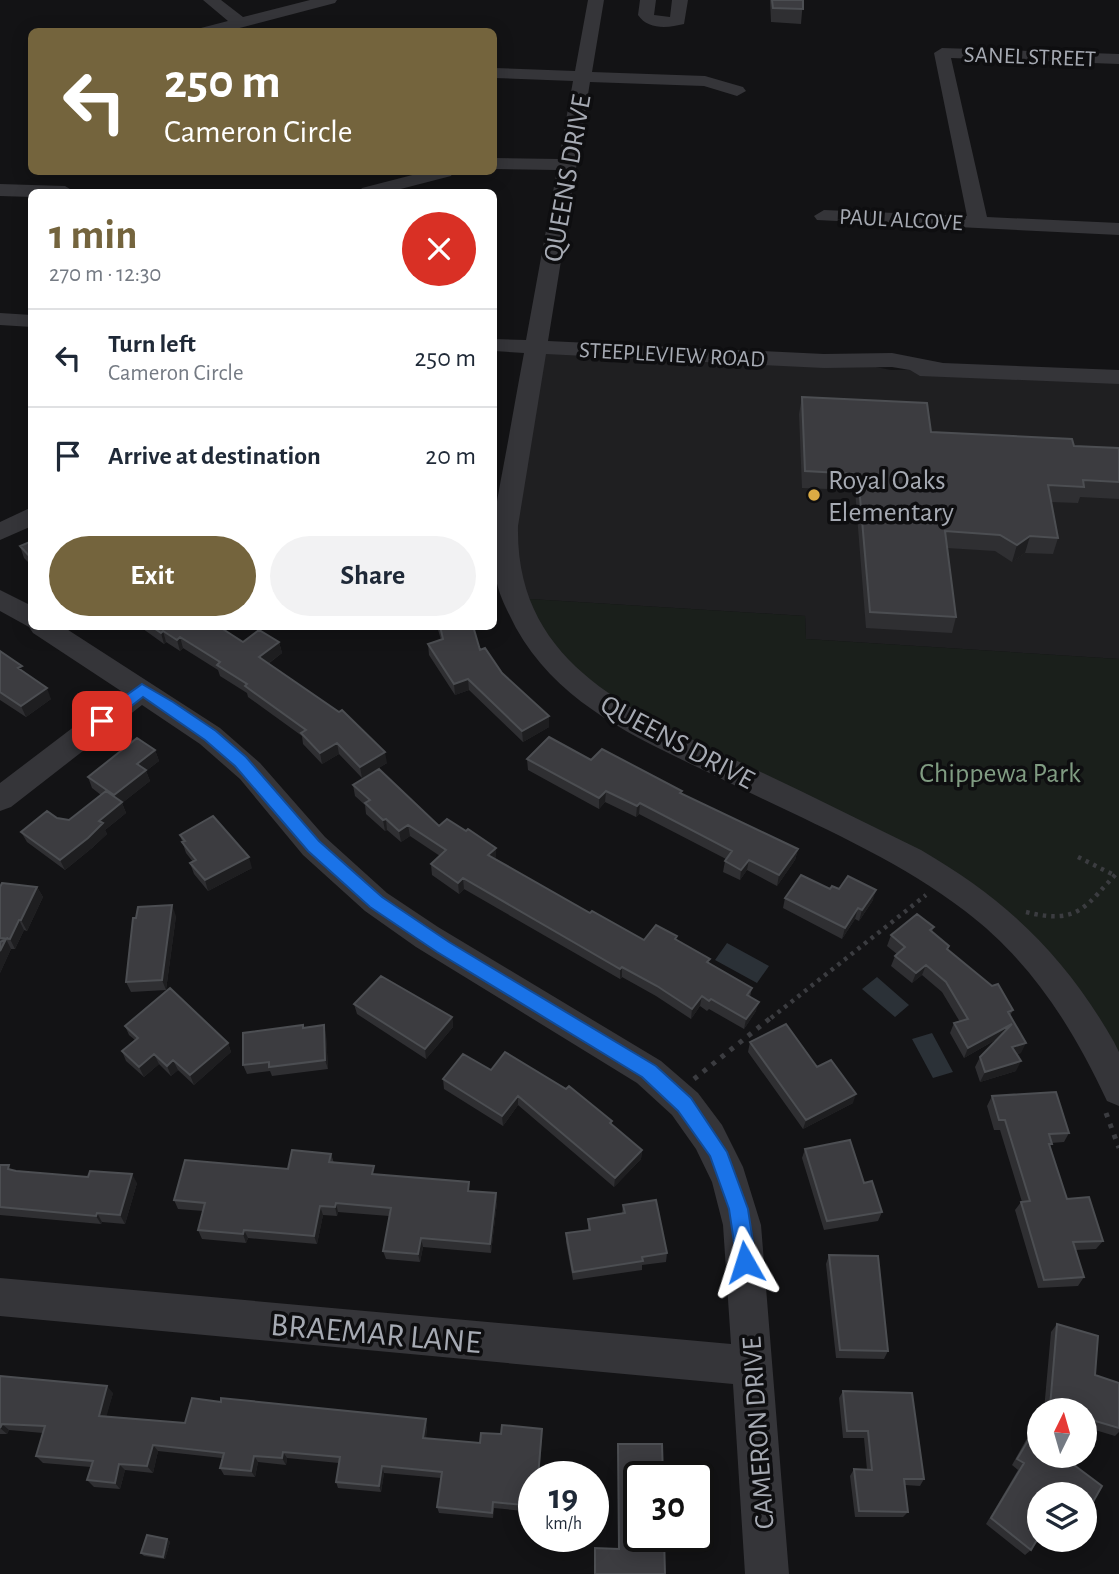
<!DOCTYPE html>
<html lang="en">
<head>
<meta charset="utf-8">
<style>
  body { margin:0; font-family:"Alegreya Sans",sans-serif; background:#f2f2f3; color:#1f2937; height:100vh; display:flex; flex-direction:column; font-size:26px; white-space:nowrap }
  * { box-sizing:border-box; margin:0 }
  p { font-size:23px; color:#747a83 }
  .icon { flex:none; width:38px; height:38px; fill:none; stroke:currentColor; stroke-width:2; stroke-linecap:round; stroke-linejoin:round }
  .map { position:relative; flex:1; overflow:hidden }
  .side { position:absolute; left:28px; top:189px; width:469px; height:441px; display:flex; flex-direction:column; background:#fff; border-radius:10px; box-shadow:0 4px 18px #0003 }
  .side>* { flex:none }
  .top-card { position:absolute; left:28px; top:28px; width:469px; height:147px; border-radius:10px; box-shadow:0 4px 18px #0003; background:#74643d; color:#fff; overflow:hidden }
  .needle { width:46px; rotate:5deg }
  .buttons { position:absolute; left:1027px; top:1398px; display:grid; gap:14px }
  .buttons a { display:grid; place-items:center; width:70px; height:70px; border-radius:50%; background:#fff; box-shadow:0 4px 18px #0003; font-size:35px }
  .speed { position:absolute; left:518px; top:1461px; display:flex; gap:14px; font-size:35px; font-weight:700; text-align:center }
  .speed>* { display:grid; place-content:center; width:91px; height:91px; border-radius:50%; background:#fff; box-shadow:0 4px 18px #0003; line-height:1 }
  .speed small { font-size:18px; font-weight:400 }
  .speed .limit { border:4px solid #111; border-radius:10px; background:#fff; color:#111 }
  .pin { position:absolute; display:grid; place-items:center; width:60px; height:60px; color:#fff; margin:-30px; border-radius:14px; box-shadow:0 4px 10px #0006 }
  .me { position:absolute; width:77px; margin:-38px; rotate:354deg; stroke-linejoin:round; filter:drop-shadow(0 0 5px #0008) }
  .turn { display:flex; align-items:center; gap:24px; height:147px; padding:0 21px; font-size:32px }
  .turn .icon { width:91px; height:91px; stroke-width:2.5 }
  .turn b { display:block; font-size:49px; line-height:60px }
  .round { display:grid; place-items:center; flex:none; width:74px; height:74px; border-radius:37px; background:#f2f2f3 }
  .overview { display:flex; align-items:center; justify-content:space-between; height:119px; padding:0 21px }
  h1 { font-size:42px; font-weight:700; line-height:52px; color:#74643d }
  .primary-button { display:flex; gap:14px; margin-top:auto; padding:14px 21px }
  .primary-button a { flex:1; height:80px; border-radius:42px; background:#74643d; color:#fff; font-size:28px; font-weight:700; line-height:80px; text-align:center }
  .primary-button a+a { background:#f2f2f3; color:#1f2937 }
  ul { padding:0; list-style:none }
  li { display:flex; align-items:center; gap:21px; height:98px; padding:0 21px; border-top:2px solid #e0e1e3 }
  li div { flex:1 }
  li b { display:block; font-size:26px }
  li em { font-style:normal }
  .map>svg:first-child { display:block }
  .built { fill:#1f1f21 }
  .green { fill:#1a1f1b }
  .water { fill:#2b3137 }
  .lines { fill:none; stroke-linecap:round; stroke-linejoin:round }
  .path-far1 { stroke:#3b3c40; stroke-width:4.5; stroke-dasharray:3.5 5; stroke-linecap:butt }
  .path { stroke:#3b3c40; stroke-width:5; stroke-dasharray:4.5 7; stroke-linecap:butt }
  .minor { fill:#353539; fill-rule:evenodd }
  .wall { fill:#2f2f32 }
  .shaded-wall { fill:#1e1e20 }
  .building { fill:#3c3c40; stroke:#4c4e52; stroke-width:2 }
  .route { fill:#1a73e8; stroke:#114b97; stroke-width:2 }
  .poi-dot { fill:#dbab44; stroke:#0e0e10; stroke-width:2.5 }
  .labels { text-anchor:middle; stroke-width:7; stroke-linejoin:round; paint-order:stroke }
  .far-street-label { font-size:23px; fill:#a6aab3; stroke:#0e0e10 }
  .street-label { font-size:28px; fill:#a6aab3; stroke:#0e0e10 }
  .poi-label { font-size:28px; fill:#a6aab3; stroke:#0e0e10; text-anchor:start }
  .park-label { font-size:28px; fill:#809c82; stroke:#0e0e10 }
  .near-street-label { font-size:33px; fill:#a6aab3; stroke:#0e0e10 }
</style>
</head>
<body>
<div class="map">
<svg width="1119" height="1574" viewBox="0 0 1119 1574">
  <rect width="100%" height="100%" fill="#131315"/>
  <path class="built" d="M537,347L851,362L891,370L939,369L1119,377V659L806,639L805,616L513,598L508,582Z"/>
  <path class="green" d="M513,598L805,616L806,639L1119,659V1090L996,916L614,711Z"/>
  <path class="water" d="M727,943L769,966L757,983L715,960Z
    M877,977L909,1005L895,1017L862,989Z
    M932,1033L953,1072L933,1078L912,1039Z"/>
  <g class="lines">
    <path class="path-far1" d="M1078,857L1114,875
      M1026,912C1081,926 1086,904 1119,871
      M771,1018L926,895"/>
    <path class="path" d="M694,1079L773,1016
      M1106,1113L1119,1148"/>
    <path class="minor" d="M203,0H221L243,17L310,0H337L335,3L224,32H195L197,29L228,21Z
      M588,0H604L592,72L705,76L743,87L746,91L737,96L704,86L590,82L548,341L824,354L892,353L943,363L1119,370V384L920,376L910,370L892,367L824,368L546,354L518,526C515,669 640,714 748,766C806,793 863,822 921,850C1007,900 1065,956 1114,1042L1119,1052V1106L1107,1101C1073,1028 1031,961 965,911C896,858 811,823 732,784C652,744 562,711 516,628C508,612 499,596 496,579C488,540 497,501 504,463C511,426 517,390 524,353L494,351V339L526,340L557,170L494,169V158L559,159L573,81L494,78V68L575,71Z
      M640,0H656L654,15L670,17L672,0H688L684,24C668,28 648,30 638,15Z
      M942,48L1119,54V64L951,58L987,217L1119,223V235L817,220L814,216L824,210L967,216L934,53Z
      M424,172H453L451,176L389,192H359L362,188Z
      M0,184L65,186L75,192H32V197L0,196Z
      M0,313L32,315V327L0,325Z
      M32,507V526L0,540V522Z
      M0,590L32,606V626H62L220,728L260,763L325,837L387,893L438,927L661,1061L698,1093L722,1125L743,1167L761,1225L789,1574H745L733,1384L0,1316V1278L731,1344L723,1225L712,1182L696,1149L672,1115L637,1083L416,947L365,911L303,855L240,779L200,744L142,705L11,807L0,811V783L121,691L33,633L29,627L0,611Z"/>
  </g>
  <path class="wall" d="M770,0H803L801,24L771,22Z
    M802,397L931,432L1074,446L1119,448V499L1080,497L1078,503L1051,502L1058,538L1053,554L1025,553L1012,562L995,551L947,548L956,617L952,633L866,628L855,490L802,488L799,414Z
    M32,541V566L24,558L20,546Z
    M139,626H208L243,642H279L282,653L268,664L387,763L362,778L339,754L322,764L303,744L302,736L248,697L247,693L220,676L218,670L183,648L180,651L166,642L164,644Z
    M437,626H473L480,650L549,727L523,742L469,690L455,695L429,655L428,644L441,640Z
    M0,651L51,699L26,717L0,700Z
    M155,750L159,761L146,771L150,781L122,803L126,813L105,830L107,834L92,848L65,870L27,842L21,832L57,818L69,820L101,795L92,788L88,777Z
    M527,759L591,760L681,793L798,849L795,860L777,886L747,870L740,880L723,872L725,861L726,859L639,814L636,817L605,802L599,809L528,770Z
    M353,785L439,826L466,831L496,848L495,859L590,913L644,940H677L709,964L752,988L750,997L756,1011L744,1029L709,1009L707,1011L700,1006L691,1019L656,996L622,977L620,979L464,889L459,894L432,875L431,864L440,856L410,836L401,842L387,830L385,831L366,814L365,805L355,796Z
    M180,835L252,868L208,891L194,874L190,863L193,862L186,853Z
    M0,887H37L43,897L27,931L24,930L15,949H11L0,973Z
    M830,889H839L873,900L859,921L855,919L842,939L783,908L785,898Z
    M176,916L166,990L131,992L126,982L136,918Z
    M934,927L932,932L948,950L1013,1010L1010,1016L1021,1053L1016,1054V1071L980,1082L975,1067L980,1057L997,1039L964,1058L950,1033L954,1023L960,1022L942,992L922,975L912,983L891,966L895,956L897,954L887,946L891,935Z
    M354,1004L452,1017L453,1027L426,1059L357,1014Z
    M125,1026L228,1043L231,1052L194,1085L178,1070L171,1076L159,1064L144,1077L126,1061L122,1051L135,1040L129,1035Z
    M304,1028L326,1035L328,1069L272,1076L270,1071L247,1074L243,1065Z
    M750,1042L817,1067L853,1103L803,1129L748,1052Z
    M491,1070L612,1121L611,1125L642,1150L641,1159L614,1187L518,1105L503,1126L444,1089L443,1079Z
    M992,1096L1069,1133L1064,1142L1051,1143L1050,1147L1067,1199L1103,1241L1096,1249L1075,1250L1084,1277L1078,1286L1038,1288L1015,1210L1021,1202H1022L1000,1130H994L987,1106Z
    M805,1149L882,1212L878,1221L824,1230L802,1158Z
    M331,1154L334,1163L375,1174L470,1191L496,1193L497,1202L491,1253L423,1247L420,1262L386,1259L383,1251L389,1216L338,1212L337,1216L323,1215L317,1244L248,1238L246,1243L202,1239L198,1230L203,1211L178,1209L174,1200L288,1169Z
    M0,1165L12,1170L137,1183L125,1224L102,1222L101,1224L0,1215Z
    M623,1205L667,1253L666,1262L642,1265V1270L573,1280L566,1242V1233L588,1230V1219L622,1213Z
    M829,1255L888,1351L884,1359L836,1358L826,1264Z
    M1057,1324L1095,1375L1119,1383V1432L1115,1436L1085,1427V1410H1044L1051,1332Z
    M0,1376L113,1393L106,1416L185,1423L427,1426L426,1438L480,1443L501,1434L542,1435L539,1477H534V1512L494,1508L493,1518L439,1513L437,1507L441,1478L384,1473L381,1492L338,1488L336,1482L339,1463L287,1458L286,1465L258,1462L255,1477L224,1475L220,1468L222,1458L158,1451L153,1473L125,1470L120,1489L94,1487L87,1480L91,1467L43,1463L36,1456L43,1433L9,1430L7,1434H0Z
    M843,1391L924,1479L920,1486L905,1485L908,1512L903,1517H855L850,1476L854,1469L867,1470L864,1438H843L839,1398Z
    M1032,1434L1040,1494L1031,1550L1025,1555L986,1524L1018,1470L1012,1465L1026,1440Z
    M618,1444L639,1536H676L674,1540H664L665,1574H595V1554L619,1549Z
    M167,1539L170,1542L165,1559L144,1556L141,1553Z"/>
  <path class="shaded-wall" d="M1030,536L1025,553L1012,562L1017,545Z
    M163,631L166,642L164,644L161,633Z
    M180,637L183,648L180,651L177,640Z
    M279,642L282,653L262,668L259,657Z
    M468,679L469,690L455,695L454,684Z
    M47,688L51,699L26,717L21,706Z
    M549,716V727L523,742L522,731Z
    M337,743L339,754L322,764L320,753Z
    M155,750L159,761L146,771L150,781L122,803L126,813L105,830L107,834L92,848L65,870L60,860L99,821L118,805L114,795L137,764Z
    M385,752L387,763L362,778L360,767Z
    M606,791L605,802L599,809V798Z
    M640,803L639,814L636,817L637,806Z
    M386,819L387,830L385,831L383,820Z
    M408,825L410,836L401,842L399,831Z
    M496,848V858L489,866L488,855Z
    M798,849L795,860L777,886L779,875Z
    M249,857L252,868L208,891L205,880Z
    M749,860L747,870L740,880L741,870Z
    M463,878L464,889L459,894L458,883Z
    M37,887L43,897L27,931L21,920Z
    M876,890L873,900L859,921L862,910Z
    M172,905L176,916L166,990L162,980Z
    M858,908L855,919L842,939L845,928Z
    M19,920L24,930L15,949L10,939Z
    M6,939L11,949L0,973V951Z
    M926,965L922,975L912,983L916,973Z
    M622,967V977L620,979V969Z
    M702,996L700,1006L691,1019L692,1009Z
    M759,1002L756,1011L744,1029L746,1019Z
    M452,1017L453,1027L426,1059L425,1049Z
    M1012,1024L1007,1033L964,1058L968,1048Z
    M324,1025L326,1035L328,1069L325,1060Z
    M228,1043L231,1052L194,1085L190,1075Z
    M1026,1043L1021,1053L1007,1057L1012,1047Z
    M154,1054L159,1064L144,1077L139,1067Z
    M173,1060L178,1070L171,1076L167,1066Z
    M1021,1061L1016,1071L980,1082L985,1072Z
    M856,1094L853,1103L803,1129L806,1120Z
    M518,1096V1105L503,1126L502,1116Z
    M642,1150L641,1159L614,1187L615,1178Z
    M132,1174L137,1183L125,1224L120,1215Z
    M496,1193L497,1202L491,1253L490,1244Z
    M336,1203L338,1212L337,1216L335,1207Z
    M320,1206L323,1215L317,1244L314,1236Z
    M97,1213L102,1222L101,1224L96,1216Z
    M244,1230L248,1238L246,1243L243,1234Z
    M421,1238L423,1247L420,1262L418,1254Z
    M107,1386L113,1393L105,1422L99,1416Z
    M426,1419L427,1426L425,1444L423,1438Z
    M2,1424L9,1430L7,1434L0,1428Z
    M153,1445L158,1451L153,1473L147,1466Z
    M283,1452L287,1458L286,1465L282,1458Z
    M254,1456L258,1462L255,1477L251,1471Z
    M119,1464L125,1470L120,1489L115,1483Z
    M382,1466L384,1473L381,1492L379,1486Z
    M167,1539L170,1542L165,1559L163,1557Z"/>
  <path class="building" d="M772,0H803V9L773,8Z
    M802,397L927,403L931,432L1072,439L1074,446L1119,448V482L1083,480L1084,487L1048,485L1058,538L1030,536L1017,545L1000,535L945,531L956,617L870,612L858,474L805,471Z
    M32,541V559L20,546Z
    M151,626H208L211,628L213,626H218L243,642L259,630L279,642L259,657L339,712L342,710L385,752L360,767L337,743L320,753L301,733L306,730L245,686L247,684L217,665L220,662L180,637L177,640L163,631L161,633Z
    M440,626H473L480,650L485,648L502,673L549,716L522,731L468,679L454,684L428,644L443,639Z
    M0,651L22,666L18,668L47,688L21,706L0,692Z
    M549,737L591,760L602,749L682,791L680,793L798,849L779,875L749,860L741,870L725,861L732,851L640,803L637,806L606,791L599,798L527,759Z
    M137,738L155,750L137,764L146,770L114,795L88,777Z
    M379,769L439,826L447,819L466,831L468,829L496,848L488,855L590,913L592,911L644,940L656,925L677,936L675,939L710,959L707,962L752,988L747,995L759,1002L746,1019L711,999L709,1001L702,996L692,1009L657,986L622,967L620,969L463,878L458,883L431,864L446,850L408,825L399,831L386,819L383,820L365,803L370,800L353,785Z
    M106,791L122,802L99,821L103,823L88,838L60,860L21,832L47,811L57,818L69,820Z
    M213,816L249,857L205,880L190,863L196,860L182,842L185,841L180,835Z
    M801,875L830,889L832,886L839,889L848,876L876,890L862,910L858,908L845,928L785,898Z
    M2,883L37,887L21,920H19L10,939L0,938V887Z
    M172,905L162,980L126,982L133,918H136L138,907Z
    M917,914L934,927L930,930L949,946L947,949L992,986L998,984L1013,1010L1008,1012L1026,1043L1012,1047L1021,1061L985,1072L980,1057L1012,1024L968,1048L954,1023L968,1019L946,982L926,965L916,973L895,956L905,947L891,935Z
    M6,939L0,951V942Z
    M381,976L452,1017L425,1049L354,1004Z
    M170,988L228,1043L190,1075L173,1060L167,1066L154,1054L139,1067L122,1051L138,1038L125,1026Z
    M786,1024L817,1067L831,1060L856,1094L806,1120L750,1042Z
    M303,1025V1028L324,1025L325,1060L269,1067V1062L243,1065V1033Z
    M505,1052L566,1089L569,1086L612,1121L610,1123L642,1150L615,1178L518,1096L502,1116L443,1079L463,1054L491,1070Z
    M1056,1092L1069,1133L1049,1134L1052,1144H1049L1067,1199L1089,1197L1103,1241L1073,1242L1084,1277L1044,1280L1021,1202L1030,1201L1005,1120H999L992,1096Z
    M850,1140L864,1183L872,1181L882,1212L827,1221L805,1149Z
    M292,1150L331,1154L329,1162L374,1166L372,1174L469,1182L468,1191L496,1193L490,1244L421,1238L418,1254L383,1251L391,1208L336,1203L335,1207L320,1206L314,1236L244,1230L243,1234L198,1230L205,1203L174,1200L185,1160L288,1169Z
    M0,1165H9L8,1169L16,1171L88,1177L90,1171L132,1174L120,1215L97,1213L96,1216L0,1207Z
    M656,1200L667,1253L642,1257L643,1261L573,1272L566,1233L590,1230L588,1219L625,1213L623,1205Z
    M829,1255L878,1256L888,1351L840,1350Z
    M1057,1324L1098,1336L1095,1375L1119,1383V1428L1085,1418V1410H1062L1050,1407Z
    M0,1376L107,1386L99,1416L185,1423L192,1398L221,1402V1398L426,1419L423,1438L480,1443L481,1433L501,1434L502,1425L542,1429L538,1477H534V1506L493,1502L492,1513L437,1507L442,1472L382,1466L379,1486L336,1482L340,1457L283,1452L282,1458L254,1456L251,1471L220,1468L224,1453L153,1445L147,1466L119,1464L115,1483L87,1480L93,1461L36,1456L45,1426L2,1424L0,1428Z
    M843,1391L912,1393L924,1479H904L908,1512L859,1511L854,1469L872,1470L868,1431H847Z
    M1032,1434L1040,1439V1456H1062L1102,1486L1085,1516V1494H1040V1535L1031,1550L991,1518L1024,1463L1017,1459Z
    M618,1444H662L663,1476L674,1477H639V1536H664L665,1574H595V1548L619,1549Z
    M147,1535L167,1539L163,1557L141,1553Z"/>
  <path class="route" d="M142,684L173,702L216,731L246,757L319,841L382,897L449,942L656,1066L691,1098L727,1152L748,1209L756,1262L753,1269L745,1272L738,1269L729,1209L710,1156L678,1111L642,1077L437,952L370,907L308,851L235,766L205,740L143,697L107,725H96L94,721L96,717Z"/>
  <circle class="poi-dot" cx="814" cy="495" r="7"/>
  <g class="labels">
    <g class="far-street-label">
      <text transform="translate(1030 56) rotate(2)" y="8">SANEL STREET</text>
      <text transform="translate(901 219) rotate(3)" y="8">PAUL ALCOVE</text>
      <text transform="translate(672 354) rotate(3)" y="8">STEEPLEVIEW ROAD</text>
    </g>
    <g class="street-label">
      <text transform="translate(566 178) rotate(-80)" y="10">QUEENS DRIVE</text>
      <text transform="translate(678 741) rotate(28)" y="10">QUEENS DRIVE</text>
      <text transform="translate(757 1433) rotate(-94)" y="10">CAMERON DRIVE</text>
    </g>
    <g class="poi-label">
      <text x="828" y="489">Royal Oaks<tspan x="828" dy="32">Elementary</tspan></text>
    </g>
    <g class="park-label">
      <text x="1000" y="782">Chippewa Park</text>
    </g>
    <g class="near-street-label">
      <text transform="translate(376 1332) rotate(5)" y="12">BRAEMAR LANE</text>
    </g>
  </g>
</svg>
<div class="buttons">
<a><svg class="needle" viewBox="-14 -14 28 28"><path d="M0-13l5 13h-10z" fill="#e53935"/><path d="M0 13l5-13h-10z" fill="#747a83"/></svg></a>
<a><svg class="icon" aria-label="layers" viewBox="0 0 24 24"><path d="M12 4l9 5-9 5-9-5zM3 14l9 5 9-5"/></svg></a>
</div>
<div class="speed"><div>19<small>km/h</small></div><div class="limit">30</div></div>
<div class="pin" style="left:102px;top:721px;background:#d93025"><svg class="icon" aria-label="arrive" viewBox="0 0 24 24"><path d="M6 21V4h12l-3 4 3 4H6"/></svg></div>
<svg class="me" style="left:745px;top:1262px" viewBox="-20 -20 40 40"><path d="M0-17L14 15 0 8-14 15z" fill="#1a73e8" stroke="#fff" stroke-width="4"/></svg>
<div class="top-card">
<div class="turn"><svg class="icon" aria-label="left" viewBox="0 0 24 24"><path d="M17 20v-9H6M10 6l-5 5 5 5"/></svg><div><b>250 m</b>Cameron Circle</div></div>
</div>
<section class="side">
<div class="overview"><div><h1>1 min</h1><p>270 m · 12:30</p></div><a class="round" style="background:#d93025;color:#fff"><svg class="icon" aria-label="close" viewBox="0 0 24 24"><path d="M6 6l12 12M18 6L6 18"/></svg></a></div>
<ul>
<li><svg class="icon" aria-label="left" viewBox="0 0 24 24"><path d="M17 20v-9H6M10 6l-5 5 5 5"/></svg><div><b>Turn left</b><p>Cameron Circle</p></div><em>250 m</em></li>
<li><svg class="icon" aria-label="arrive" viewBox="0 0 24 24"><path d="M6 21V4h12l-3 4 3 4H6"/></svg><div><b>Arrive at destination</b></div><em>20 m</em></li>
</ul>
<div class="primary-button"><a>Exit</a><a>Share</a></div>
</section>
</div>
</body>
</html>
